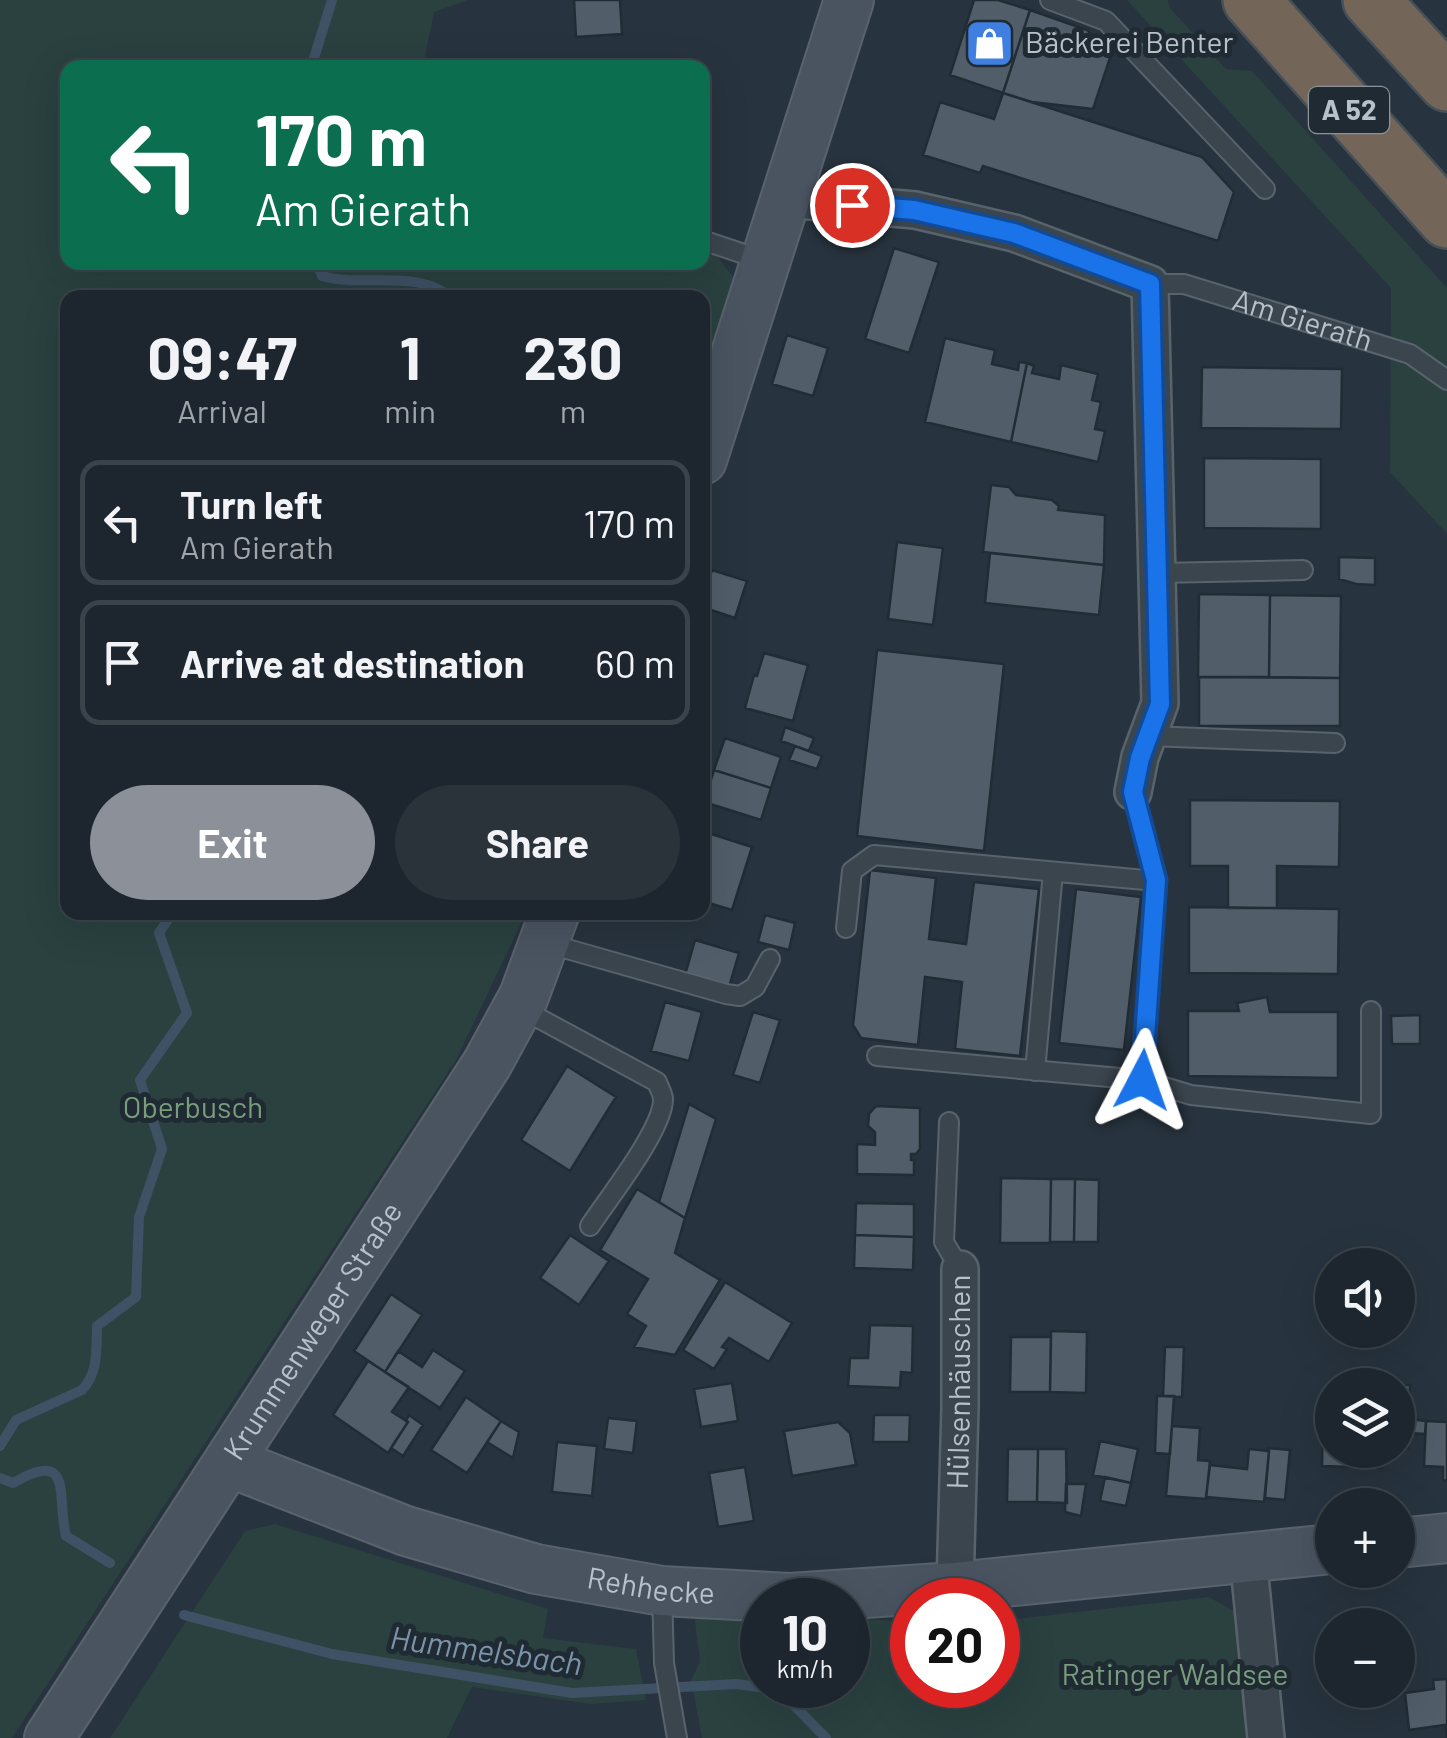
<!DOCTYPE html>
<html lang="en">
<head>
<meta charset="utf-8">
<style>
  body { margin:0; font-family:Barlow,sans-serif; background:#2a323a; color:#f1f3f6; height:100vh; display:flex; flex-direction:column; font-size:38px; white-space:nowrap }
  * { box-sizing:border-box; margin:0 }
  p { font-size:32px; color:#a0a5aa }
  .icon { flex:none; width:55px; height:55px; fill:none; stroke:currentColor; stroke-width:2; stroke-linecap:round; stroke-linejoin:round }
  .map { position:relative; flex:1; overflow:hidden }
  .side { position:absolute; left:60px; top:290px; width:650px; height:630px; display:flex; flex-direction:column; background:#1d262e; border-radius:20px; box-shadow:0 10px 40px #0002,0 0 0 2px #3b434a }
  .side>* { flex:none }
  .banner { position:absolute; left:60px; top:60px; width:650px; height:210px; border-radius:20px; box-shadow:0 10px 40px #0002,0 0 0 2px #3b434a; background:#0b6e4f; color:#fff; overflow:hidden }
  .controls { position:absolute; left:1315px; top:1248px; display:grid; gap:20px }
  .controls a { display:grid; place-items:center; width:100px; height:100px; border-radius:50%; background:#1d262e; box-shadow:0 10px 40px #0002,0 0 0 2px #3b434a; font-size:50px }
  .speed { position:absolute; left:740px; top:1578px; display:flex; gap:20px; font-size:50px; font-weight:700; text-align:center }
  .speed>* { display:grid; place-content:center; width:130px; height:130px; border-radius:50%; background:#1d262e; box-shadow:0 10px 40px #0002,0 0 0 2px #3b434a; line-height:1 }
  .speed small { font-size:25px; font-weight:400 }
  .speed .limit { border:15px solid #d22; background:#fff; color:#111 }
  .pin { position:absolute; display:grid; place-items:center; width:85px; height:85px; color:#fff; margin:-42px; border:5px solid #fff; border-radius:50%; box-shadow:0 2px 10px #0007 }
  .me { position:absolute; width:110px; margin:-55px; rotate:4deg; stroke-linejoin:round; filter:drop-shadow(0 0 8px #0008) }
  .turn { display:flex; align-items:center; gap:35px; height:210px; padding:0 30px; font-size:45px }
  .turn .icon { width:130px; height:130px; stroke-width:2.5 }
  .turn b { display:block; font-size:70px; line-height:85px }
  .eta { display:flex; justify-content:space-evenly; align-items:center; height:170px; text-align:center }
  .eta b { font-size:60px; font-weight:700; line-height:70px }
  .action { display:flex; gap:20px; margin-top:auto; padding:20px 30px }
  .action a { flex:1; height:115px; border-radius:60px; background:#8c9099; color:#fff; font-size:40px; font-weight:700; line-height:115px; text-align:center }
  .action a+a { background:#2a323a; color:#f1f3f6 }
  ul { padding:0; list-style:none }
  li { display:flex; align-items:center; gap:30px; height:125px; margin:0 20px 15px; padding:0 10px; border:5px solid #3b434a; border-radius:20px }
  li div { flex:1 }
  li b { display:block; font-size:38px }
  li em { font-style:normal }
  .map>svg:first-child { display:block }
  .green { fill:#2a4140 }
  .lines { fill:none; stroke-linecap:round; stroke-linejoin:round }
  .stream { stroke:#3f5265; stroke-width:10 }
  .building { fill:#515e69; stroke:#222c35; stroke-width:2.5 }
  .lane-casing { stroke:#59636c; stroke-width:22 }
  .street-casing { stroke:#59636c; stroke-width:40 }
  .secondary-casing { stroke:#59636c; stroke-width:52 }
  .highway-casing { stroke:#465059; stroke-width:60 }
  .lane { stroke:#3b454e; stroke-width:18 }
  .street { stroke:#3b454e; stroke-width:35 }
  .secondary { stroke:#4a5461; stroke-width:48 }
  .highway { stroke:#736659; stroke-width:55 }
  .route-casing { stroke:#114b97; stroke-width:25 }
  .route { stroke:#1a73e8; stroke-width:18 }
  .labels { text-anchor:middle; stroke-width:10; stroke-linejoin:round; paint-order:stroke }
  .shield { fill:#202a33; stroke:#8a939c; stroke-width:2.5 }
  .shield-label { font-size:28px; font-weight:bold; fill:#b8c0c9 }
  .poi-label { font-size:30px; fill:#b8c0c9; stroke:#202a33; text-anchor:start }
  .street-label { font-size:30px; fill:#b8c0c9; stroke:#202a33 }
  .park-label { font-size:30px; fill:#789d7d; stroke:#202a33 }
  .water-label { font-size:32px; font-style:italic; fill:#7b93aa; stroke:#202a33 }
</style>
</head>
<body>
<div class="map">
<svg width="1447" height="1738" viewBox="0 0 1447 1738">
  <rect width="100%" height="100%" fill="#27333e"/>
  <path class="green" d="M0,0H468L434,12L423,67L68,68V262H702L703,248L713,251L736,281L703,383L702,298H68V912L526,913L456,1060L12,1738H0Z
    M1127,0H1168L1169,7L1226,69L1252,71L1447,288V534L1390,472L1391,288Z
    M275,1524L548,1609L543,1638L636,1649L646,1700L590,1704L472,1687L447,1738H110L245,1531Z
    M1209,1597L1237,1613L1248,1738H702L691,1680L700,1662L694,1613L762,1615V1685H848V1618L912,1622V1685H998V1621Z"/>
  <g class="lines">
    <path class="stream" d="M311,68L332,0
      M317,262L322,276C363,288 417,268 452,298
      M0,1446L16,1420L82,1390C99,1372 96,1349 97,1326L136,1297L139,1217L162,1149L140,1080L187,1013L159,933L173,912
      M0,1478L13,1483C75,1447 56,1498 66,1536L110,1563
      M184,1615L332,1654L572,1693L736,1684L779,1690L826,1738"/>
  </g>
  <path class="building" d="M574,0H620L622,34L576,37Z
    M974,0H998L1030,10L1003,93L950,75Z
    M1030,10L1087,30L1111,55L1093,109L1032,102L1003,93Z
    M1003,93L1202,157L1234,192L1218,241L983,166L980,173L923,155L940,102L994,119Z
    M894,248L939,262L909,353L865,339Z
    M787,335L828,348L813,396L772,384Z
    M945,338L995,350L992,364L1018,370L1019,362L1027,363L1011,442L925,422Z
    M1027,363L1034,366L1032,373L1059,379L1061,365L1098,374L1092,400L1101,402L1095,429L1105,431L1098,462L1011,442Z
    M1202,367L1342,369L1341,429L1201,428Z
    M1204,458L1321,459V529L1204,528Z
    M991,485L1009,487L1016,495L1052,500L1059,506L1058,510L1105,515L1104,565L983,552Z
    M897,542L943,548L933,625L888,619Z
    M990,553L1104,565L1099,615L985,603Z
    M1339,557L1375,558V585L1356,584L1339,579Z
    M712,570L747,581L735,618L702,607V598Z
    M1199,594L1270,595L1269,677H1198Z
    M1270,595L1341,596L1340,678L1269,677Z
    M877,650L1004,664L984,851L857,836Z
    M764,653L808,665L793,721L745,708L754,675L757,676Z
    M1199,677L1340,678V726H1199Z
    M785,727L814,738L809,751L781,741Z
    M725,738L781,757L771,788L714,770Z
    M795,746L822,756L817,769L789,760Z
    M714,770L771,788L761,820L704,802Z
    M1190,800L1340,801L1339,867L1277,866V908H1228V866H1190Z
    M702,831L752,847L732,910L702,901Z
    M870,870L936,878L929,939L966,944L974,882L1039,889L1020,1056L955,1049L962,982L925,977L918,1045L861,1038L853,1025Z
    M1076,889L1141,897L1124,1050L1059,1043Z
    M1189,907L1339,909L1338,974L1189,973Z
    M765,915L795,923L789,950L758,942Z
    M695,940L739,953L729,987L685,975Z
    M1267,997L1270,1012H1338V1078L1188,1076V1011H1239L1237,1003Z
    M665,1002L702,1012L689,1061L651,1051Z
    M753,1012L780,1020L760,1083L733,1075Z
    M1420,1015V1044H1392L1391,1016Z
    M567,1066L616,1097L570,1171L521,1140Z
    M689,1104L716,1119L685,1218L659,1202Z
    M876,1106L920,1108V1149L916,1154H911V1160H914V1175L857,1174V1144L875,1145V1132L868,1126L869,1114Z
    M1001,1178L1051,1179L1050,1243H1000Z
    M1051,1179H1075L1074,1242H1050Z
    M1075,1179L1099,1180L1098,1242H1074Z
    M637,1189L685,1218L675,1253L720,1280L675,1355L634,1347L646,1326L627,1314L648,1279L600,1250Z
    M856,1203L914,1204V1237L855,1235Z
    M570,1235L609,1261L579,1305L540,1278Z
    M855,1235L914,1237L913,1270L854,1268Z
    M725,1282L792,1323L769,1362L729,1338L722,1347L727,1349L714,1369L683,1350Z
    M391,1294L422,1315L385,1372L354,1351Z
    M870,1325L913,1326L912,1373L901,1372L900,1388L848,1386L850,1358H868Z
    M1051,1331L1087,1332L1086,1393L1050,1392Z
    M1011,1337H1051L1050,1392H1010Z
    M1165,1347H1184L1182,1397L1163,1396Z
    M433,1350L465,1371L440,1408L385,1372L398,1351L422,1367Z
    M368,1361L409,1387L392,1412L408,1422L388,1453L333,1415Z
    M732,1383L738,1421L701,1427L694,1389Z
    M1397,1385H1410L1408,1448L1398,1447Z
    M1157,1396H1174L1170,1454L1155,1453Z
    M466,1397L501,1421L467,1473L431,1450Z
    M409,1415L423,1425L403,1456L391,1448L408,1422L406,1421Z
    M874,1415H910L909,1442H873Z
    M1323,1417H1332V1450H1382V1468L1322,1466Z
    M608,1418L637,1421L633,1453L604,1449Z
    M1409,1419L1426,1421L1425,1434L1409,1433Z
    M501,1421L519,1432L513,1458L487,1442Z
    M1426,1421L1447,1422V1481L1443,1480V1467L1424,1466Z
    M838,1422L850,1433L856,1465L792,1476L784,1431Z
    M1172,1426L1200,1428L1198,1460L1210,1461L1206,1499L1166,1496Z
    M1100,1441L1138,1449L1131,1483L1093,1475Z
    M557,1442L597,1446L592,1496L552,1492Z
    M1267,1448L1290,1450L1285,1500L1265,1498L1269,1451H1267Z
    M1008,1449H1038L1037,1502H1007Z
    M1038,1449H1066L1067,1503L1037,1502Z
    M1249,1449L1269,1451L1264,1502L1206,1497L1210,1465L1247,1469Z
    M745,1467L754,1521L718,1527L709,1473Z
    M1105,1477L1131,1483L1126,1506L1100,1501Z
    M1066,1484H1086L1081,1516L1065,1512Z
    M1447,1679V1738L1445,1725L1409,1730L1405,1693L1434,1689L1433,1680Z"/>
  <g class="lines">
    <defs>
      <g id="lane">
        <path d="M1050,0L1106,21L1265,189"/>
        <path d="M702,240L762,260"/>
        <path id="s1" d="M1150,284H1184L1410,354L1447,380"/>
        <path d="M1158,573L1303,570"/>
        <path d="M1148,736L1335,743"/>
        <path d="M1133,792L1156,881L1142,1080"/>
        <path d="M846,928L852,871L874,855L1156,881"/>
        <path d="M546,943L726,994L740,996L755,987L770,959"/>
        <path d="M518,1007L657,1082C659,1088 662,1092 663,1098C665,1127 607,1200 590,1226"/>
        <path d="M877,1056L1142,1080L1191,1095L1371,1114V1011"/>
        <path d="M1035,1071L1053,872"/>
        <path d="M949,1122L944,1242L960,1269"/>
        <path d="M662,1592L664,1663L677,1738"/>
      </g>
      <g id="street">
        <path d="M787,199L915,210L1014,233L1150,284L1160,703L1140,757L1133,792"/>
        <path d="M1248,1556L1266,1738"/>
        <path id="s2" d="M955,1587L960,1407V1269"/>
      </g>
      <g id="secondary">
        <path d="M702,460L849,0"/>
        <path id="s3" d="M229,1462L406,1531L536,1569L662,1591L790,1598L955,1587L1332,1549"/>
        <path d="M1398,1543L1447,1538"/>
        <path id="s4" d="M49,1738L487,1064L524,996L555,912"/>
      </g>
      <path id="highway" d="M1251,0L1447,220
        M1371,0L1447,83"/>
    </defs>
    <use href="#lane" class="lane-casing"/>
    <use href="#street" class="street-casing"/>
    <use href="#secondary" class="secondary-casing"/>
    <use href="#highway" class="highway-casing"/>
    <use href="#lane" class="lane"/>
    <use href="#street" class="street"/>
    <use href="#secondary" class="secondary"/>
    <use href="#highway" class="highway"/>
  </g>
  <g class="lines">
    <defs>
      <path id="route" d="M852,205L914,210L1014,233L1150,284L1160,704L1140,758L1133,792L1156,880L1142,1080"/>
    </defs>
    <use href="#route" class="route-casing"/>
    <use href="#route" class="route"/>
  </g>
  <defs>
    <symbol id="shop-square" viewBox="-11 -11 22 22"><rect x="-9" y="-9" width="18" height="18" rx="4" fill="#3f7fe0" stroke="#202a33"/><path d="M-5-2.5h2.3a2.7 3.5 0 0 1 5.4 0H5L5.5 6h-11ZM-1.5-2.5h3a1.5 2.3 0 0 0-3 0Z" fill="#fff"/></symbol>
  </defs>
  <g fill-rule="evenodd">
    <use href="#shop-square" x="962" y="16" width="55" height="55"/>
  </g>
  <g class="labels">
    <rect class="shield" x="1309" y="87" width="80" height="46" rx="8"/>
    <g class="shield-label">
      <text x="1349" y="120">A 52</text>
    </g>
    <g class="poi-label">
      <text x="1025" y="53">Bäckerei Benter</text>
    </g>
    <g class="street-label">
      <text dy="10" stroke="none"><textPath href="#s1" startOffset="158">Am Gierath</textPath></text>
      <text dy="10" stroke="none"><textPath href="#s4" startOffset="485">Krummenweger Straße</textPath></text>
      <text dy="10" stroke="none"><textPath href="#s2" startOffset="205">Hülsenhäuschen</textPath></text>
      <text dy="10" stroke="none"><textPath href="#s3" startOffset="442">Rehhecke</textPath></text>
    </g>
    <g class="park-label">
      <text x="193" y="1118">Oberbusch</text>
      <text x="1175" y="1685">Ratinger Waldsee</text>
    </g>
    <g class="water-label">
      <text transform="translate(486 1651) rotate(8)" y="11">Hummelsbach</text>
    </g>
  </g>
</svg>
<div class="controls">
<a><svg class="icon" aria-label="sound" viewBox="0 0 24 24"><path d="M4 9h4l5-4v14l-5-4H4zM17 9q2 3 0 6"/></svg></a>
<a><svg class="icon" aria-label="layers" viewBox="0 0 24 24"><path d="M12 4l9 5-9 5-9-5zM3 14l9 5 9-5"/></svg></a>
<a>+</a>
<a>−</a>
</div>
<div class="speed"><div>10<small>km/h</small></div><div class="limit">20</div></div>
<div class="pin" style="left:852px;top:205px;background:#d93025"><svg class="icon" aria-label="arrive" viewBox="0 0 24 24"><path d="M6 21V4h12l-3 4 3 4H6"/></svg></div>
<svg class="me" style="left:1142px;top:1080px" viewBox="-20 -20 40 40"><path d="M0-17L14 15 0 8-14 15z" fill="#1a73e8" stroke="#fff" stroke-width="4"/></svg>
<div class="banner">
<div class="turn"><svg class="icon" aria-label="left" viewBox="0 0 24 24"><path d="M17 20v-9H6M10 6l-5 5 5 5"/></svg><div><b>170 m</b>Am Gierath</div></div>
</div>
<section class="side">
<div class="eta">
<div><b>09:47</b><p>Arrival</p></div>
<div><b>1</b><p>min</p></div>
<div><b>230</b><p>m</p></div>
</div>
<ul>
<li><svg class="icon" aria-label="left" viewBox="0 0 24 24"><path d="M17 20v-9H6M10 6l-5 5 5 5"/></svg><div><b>Turn left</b><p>Am Gierath</p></div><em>170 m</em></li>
<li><svg class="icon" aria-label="arrive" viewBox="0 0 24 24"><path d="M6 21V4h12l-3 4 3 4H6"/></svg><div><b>Arrive at destination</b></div><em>60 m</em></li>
</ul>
<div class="action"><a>Exit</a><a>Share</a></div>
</section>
</div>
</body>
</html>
